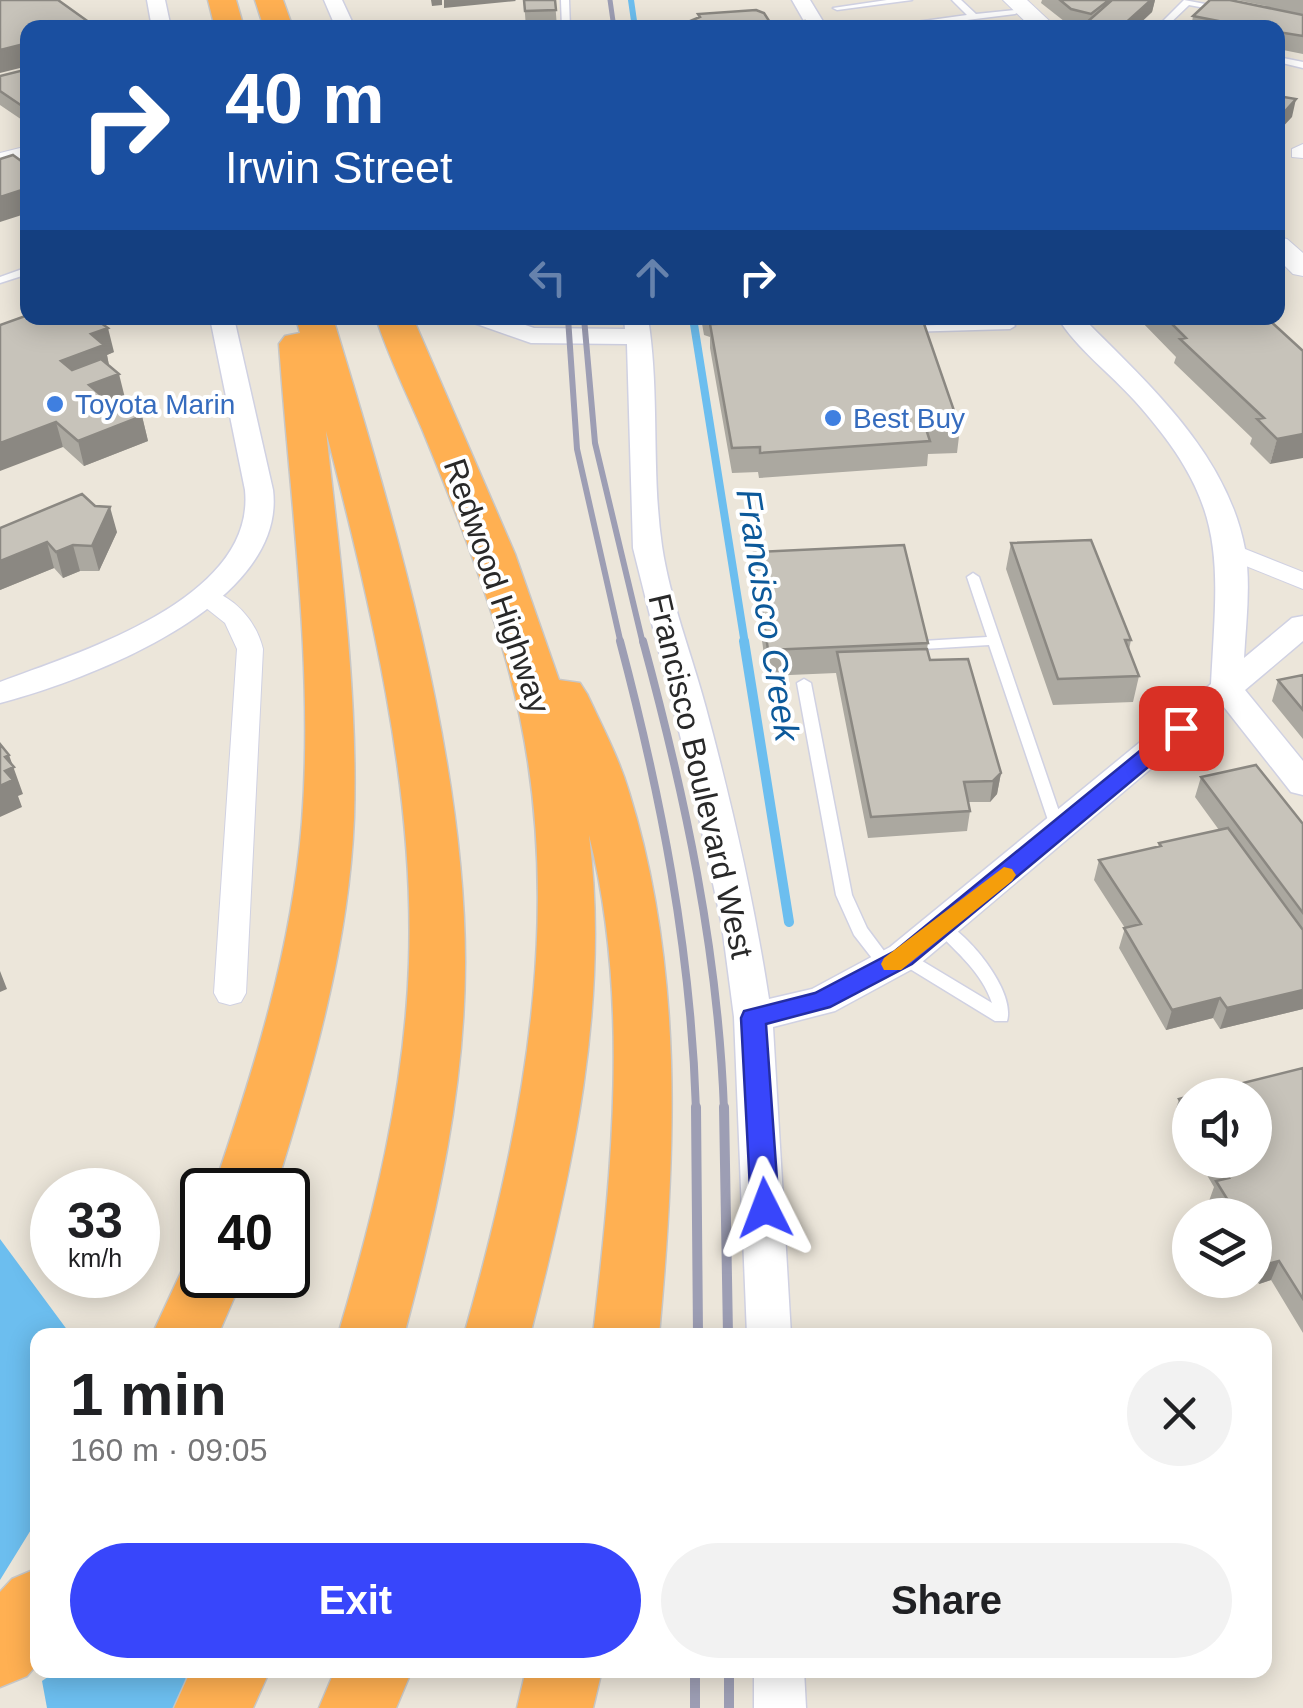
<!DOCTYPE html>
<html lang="en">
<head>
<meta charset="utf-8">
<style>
  body { margin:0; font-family:Arial,sans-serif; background:#f2f2f2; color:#202124; height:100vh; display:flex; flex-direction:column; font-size:38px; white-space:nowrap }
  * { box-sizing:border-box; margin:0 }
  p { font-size:32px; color:#757577 }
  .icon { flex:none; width:55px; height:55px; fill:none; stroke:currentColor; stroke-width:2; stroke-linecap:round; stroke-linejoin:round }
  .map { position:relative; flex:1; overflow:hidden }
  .details { position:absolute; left:30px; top:1328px; width:1242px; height:350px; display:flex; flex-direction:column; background:#fff; border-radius:20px; box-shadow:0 5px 25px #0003 }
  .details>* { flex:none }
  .banner { position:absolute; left:20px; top:20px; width:1265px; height:305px; border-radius:20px; box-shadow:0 5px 25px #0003; background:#1a4fa0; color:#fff; overflow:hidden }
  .tools { position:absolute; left:1172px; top:1078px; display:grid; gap:20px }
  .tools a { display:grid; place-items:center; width:100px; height:100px; border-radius:50%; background:#fff; box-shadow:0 5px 25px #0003; font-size:50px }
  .speed { position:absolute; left:30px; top:1168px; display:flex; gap:20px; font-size:50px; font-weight:700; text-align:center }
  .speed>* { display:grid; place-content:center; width:130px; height:130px; border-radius:50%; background:#fff; box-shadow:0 5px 25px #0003; line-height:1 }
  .speed small { font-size:25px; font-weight:400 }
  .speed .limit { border:5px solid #111; border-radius:15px; background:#fff; color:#111 }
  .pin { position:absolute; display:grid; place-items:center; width:85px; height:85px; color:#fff; margin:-42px; border-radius:20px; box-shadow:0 5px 15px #0006 }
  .me { position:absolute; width:110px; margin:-55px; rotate:357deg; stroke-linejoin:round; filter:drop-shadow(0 0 8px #0008) }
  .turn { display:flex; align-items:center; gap:35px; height:210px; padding:0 40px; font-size:45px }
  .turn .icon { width:130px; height:130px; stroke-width:2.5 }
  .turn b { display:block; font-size:70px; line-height:85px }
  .lanes { display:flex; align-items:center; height:95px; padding:0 40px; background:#0003; justify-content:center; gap:50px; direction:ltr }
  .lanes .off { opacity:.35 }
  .round { display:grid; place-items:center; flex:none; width:105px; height:105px; border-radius:52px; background:#f2f2f2 }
  .head { display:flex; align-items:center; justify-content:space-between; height:170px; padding:0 40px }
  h1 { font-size:60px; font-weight:800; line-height:75px }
  .button { display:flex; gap:20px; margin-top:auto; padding:20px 40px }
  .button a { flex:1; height:115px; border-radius:60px; background:#3846fb; color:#fff; font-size:40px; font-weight:800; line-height:115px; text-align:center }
  .button a+a { background:#f2f2f2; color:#202124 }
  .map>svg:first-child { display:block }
  .water { fill:#6cbeef }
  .pier { fill:#ece6da }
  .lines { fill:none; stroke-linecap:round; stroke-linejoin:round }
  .stream-far2 { stroke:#6cbeef; stroke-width:6 }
  .stream-far1 { stroke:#6cbeef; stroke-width:8 }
  .stream { stroke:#6cbeef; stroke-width:10 }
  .service-casing { stroke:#d0d1e2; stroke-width:3 }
  .minor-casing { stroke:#d0d1e2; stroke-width:2 }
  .tertiary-casing { stroke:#d0d1e2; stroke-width:3 }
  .secondary-casing { stroke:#d0d1e2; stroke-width:2 }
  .motorway-casing { stroke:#c7c7c7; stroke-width:3 }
  .service { fill:#fff; fill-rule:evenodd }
  .minor { fill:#fff; fill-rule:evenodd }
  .tertiary { fill:#fff; fill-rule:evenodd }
  .secondary { fill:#fff; fill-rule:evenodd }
  .motorway { fill:#ffb052; fill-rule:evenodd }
  .rail-far3 { stroke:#9d9eb4; stroke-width:5 }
  .rail-far2 { stroke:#9d9eb4; stroke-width:6 }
  .rail-far1 { stroke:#9d9eb4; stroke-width:8 }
  .rail { stroke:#9d9eb4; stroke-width:10 }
  .wall { fill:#aba8a0 }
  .shaded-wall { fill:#8b8882 }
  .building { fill:#c7c3ba; stroke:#8b8882; stroke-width:2.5 }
  .route { fill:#3846fb; stroke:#242ea3; stroke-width:2.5 }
  .slow { fill:#f59e0b }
  .shop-dot { fill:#3f7fe0; stroke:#fff; stroke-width:4 }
  .labels { text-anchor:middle; stroke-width:8; stroke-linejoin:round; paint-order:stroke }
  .far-shop-label { font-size:28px; fill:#366cbe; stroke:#fff; text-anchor:start }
  .street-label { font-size:32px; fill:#292929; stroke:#fff }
  .water-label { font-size:35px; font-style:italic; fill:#0c599a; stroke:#fff }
</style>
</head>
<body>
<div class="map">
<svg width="1303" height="1708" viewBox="0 0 1303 1708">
  <rect width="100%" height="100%" fill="#ece6da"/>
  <path class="water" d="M0,1239L71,1335H38L37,1665L0,1602Z
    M40,1670H182L199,1708H47Z"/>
  <path class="pier" d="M37,1520L38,1670H58L39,1683L0,1611V1580Z"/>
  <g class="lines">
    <path class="stream-far2" d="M631,0L635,28"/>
    <path class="stream-far1" d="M693,318L745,644"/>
    <path class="stream" d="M744,641L789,922"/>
    <defs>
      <path id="service" d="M561,0H569L570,28H562Z
        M887,0H912L837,10L833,8Z
        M952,0H961L976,14L1015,10L1019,12L1015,14L903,28H873L967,15Z
        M1184,0L1221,7L1225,9L1221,11L1189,5L1165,28H1156Z
        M1278,57L1303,62V68L1278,62Z
        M28,267V274L0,283V277Z
        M997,318H1008L1015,326L1010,329L905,332L900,329L905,326L1001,323Z
        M973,573L979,577L1065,829L1063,833L1058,834L1051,829L989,645L923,649L916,645L923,641L987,637L967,577Z
        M804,679L811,683L852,895L867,928L896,967L894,971H882L854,935L836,895L797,683Z
        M941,920C968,933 1016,991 1007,1021H995L897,961L895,957L897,953H909L992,1003C982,973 957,952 935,930L933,926L935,922Z"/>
      <path id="minor" d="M1303,144V158L1292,157V149Z
        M28,146V157L0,165V153Z
        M1230,543L1303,572V589L1221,556L1217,551L1221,546Z
        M204,588C234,596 256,620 263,649L246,993L241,1002L230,1005L219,1002L214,993L237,649L225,623L191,596Z"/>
      <path id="tertiary" d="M147,0H165L171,28H152Z
        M324,0H342L355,28H336Z
        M792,0H810L827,28H808Z
        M210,318H234L273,490C287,605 88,680 0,703V682C80,652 256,599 245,490Z
        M471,318H505L534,328L625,329L624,318H648C660,393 651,470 662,546C670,600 692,655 706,708C732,804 754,901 769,999L812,989L890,947L1211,684C1218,555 1228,505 1135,401C1111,374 1076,348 1058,318H1083C1148,384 1227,453 1245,549C1251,584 1246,622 1244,658L1292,618L1303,616V641L1245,690L1303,761V795L1291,792L1224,707L916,967L835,1011L773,1027L791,1335H747L734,1017L722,926L689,771L633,548L627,344L531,343L474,323Z
        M754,1670H804L806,1708H754Z"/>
      <path id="secondary" d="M1003,0H1027L1057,28H1032Z
        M1278,237L1287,239L1303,253V276L1293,274L1278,259Z"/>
      <path id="motorway" d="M208,0H236L244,28H215Z
        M255,0H283L293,28H264Z
        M296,318H333C393,516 465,754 465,962C465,1089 437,1213 404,1335H338C374,1214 405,1090 409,963C415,785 370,603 326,431C340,560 358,689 354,818C349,945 313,1069 275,1190H213C254,1070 292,949 302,822C314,663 290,502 279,344L285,336L300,333Z
        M376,318H413L515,554L559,680L580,683L587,694C602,726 619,758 629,792C684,969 676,1153 659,1335H593C612,1171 630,998 589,835C610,1004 572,1173 530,1335H464C528,1110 572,880 503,650C481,575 452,502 422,429C406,392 388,355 376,318Z
        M202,1250V1275H244L218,1335H152L189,1255Z
        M38,1568V1663L27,1676L0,1687V1592L12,1579Z
        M191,1670H270L253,1708H174Z
        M335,1670H412L396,1708H319Z
        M526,1670H602L593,1708H517Z"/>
    </defs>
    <use href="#service" class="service-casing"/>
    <use href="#minor" class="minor-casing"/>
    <use href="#tertiary" class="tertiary-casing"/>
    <use href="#secondary" class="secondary-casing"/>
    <use href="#motorway" class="motorway-casing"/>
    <use href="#service" class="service"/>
    <use href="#minor" class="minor"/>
    <use href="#tertiary" class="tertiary"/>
    <use href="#secondary" class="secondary"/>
    <use href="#motorway" class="motorway"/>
    <path class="rail-far3" d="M610,0L614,28"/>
    <path class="rail-far2" d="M568,318L577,449L621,644
      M584,318L595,443L643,644"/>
    <path class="rail-far1" d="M620,641C661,796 691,949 696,1110
      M643,641C685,796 718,949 724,1110"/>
    <path class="rail" d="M696,1107L698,1335
      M724,1107L728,1335
      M695,1670V1708
      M729,1670V1708"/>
  </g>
  <path class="wall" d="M524,0H555L557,28H526Z
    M1042,0H1155L1152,12L1135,28H1078L1069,25L1041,3Z
    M1237,0H1303V54L1278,49V28H1191L1193,16L1265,7L1266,6Z
    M28,69V124L0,105V76Z
    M701,318H939L922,320L960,428L957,453L928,454L927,466L759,478L758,472L732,473L710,348V337L704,335Z
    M1138,318H1267L1303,351L1270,464L1250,444L1252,438L1174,363L1176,357Z
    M0,325L114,352L107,355L109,366L125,398L122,399L142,416L148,441L84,466L63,447Z
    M0,528L117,532L99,571H80L63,578L54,568L0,590Z
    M1011,543L1131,640L1129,650L1139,676L1133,702L1053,705L1006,569Z
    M754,552L928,643L927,649L930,660L1001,773L997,794L990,802H968L970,811L967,831L868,838L836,673L767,676L753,577Z
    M1303,675V739L1272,701L1278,680Z
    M1201,777L1303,824V1009L1220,1029L1213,1018L1166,1030L1119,948L1125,928L1094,880L1099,860L1158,847L1159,843L1219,830L1195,797Z
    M1303,1068V1333L1271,1280L1259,1284L1255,1278V1215H1217L1209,1201L1214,1187L1198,1160H1255Z
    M1190,1096V1147L1173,1119L1179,1099Z"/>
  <path class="shaded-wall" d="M431,0H442V5L432,6Z
    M444,0H515L516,1L444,8Z
    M1151,0H1155L1152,12L1135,28H1120Z
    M28,43V66L0,73V50Z
    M1296,99L1292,117L1278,132V119Z
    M28,188V213L0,222V197Z
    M108,328L114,352L107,355L110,370L68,386L61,361L91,334Z
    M119,374L125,398L95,410L89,385Z
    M142,416L148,441L84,466L78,441Z
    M56,422L63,447L0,471V443Z
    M1303,434V458L1270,464L1277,439Z
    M110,507L117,532L99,571L92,546Z
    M47,542L54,568L0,590V561Z
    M73,545L80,571L63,578L56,552Z
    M9,755L23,794L18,796L22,807L0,817V786L5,757Z
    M1001,773L997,794L990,802L993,781Z
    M0,971L7,989L0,992Z
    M1303,990V1009L1220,1029L1227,1008Z
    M1220,998L1213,1018L1166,1030L1172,1010Z
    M1279,1261L1271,1280L1259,1284L1267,1264Z"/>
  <path class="building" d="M0,0H58L93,25L84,28H28V43L0,50Z
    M524,0H555L556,10L525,11Z
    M1060,0H1109L1091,14L1071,9Z
    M1112,0H1151L1120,28H1109L1086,23Z
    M1210,0H1230L1303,15V36L1278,32V28H1254L1193,16Z
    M756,10L764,13L771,24L805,21L809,28H691L688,22L700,17L698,14Z
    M28,69V110L0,91V76Z
    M1278,96L1296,99L1278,119Z
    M13,155L28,166V188L0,197V159Z
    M28,315V318H94L108,328L91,334L104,345L61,361L72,370L101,359L119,374L89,385L108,401L119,397L142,416L78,441L56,422L0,443V325Z
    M922,318L960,428L926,429L930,441L760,453V447L732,448L710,324Z
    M1166,318H1267L1303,351V434L1277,439L1257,419L1264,418L1180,339L1186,338Z
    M82,494L95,506L110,507L92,546L73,545L56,552L47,542L0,561V528Z
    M1091,540L1131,640H1125L1139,676L1058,679L1011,543Z
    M904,545L928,643L768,650L754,552Z
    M927,649L930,660L968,659L1001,773L993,781L964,782L970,811L871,817L837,652Z
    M1303,675V710L1278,680Z
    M0,744L9,755L5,757L14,767L5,771L13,780L0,786Z
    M1256,765L1303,824V913L1201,777Z
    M1228,828L1303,930V990L1227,1008L1220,998L1172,1010L1124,928L1141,924L1099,860L1161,846L1159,843Z
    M1303,1068V1299L1279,1261L1267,1264L1255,1245V1215H1237L1216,1181L1229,1178L1217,1160H1255V1095H1195Z
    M1190,1096V1116L1179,1099Z"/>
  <path class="route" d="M1181,721L1192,728L1189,733L912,964L830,1007L766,1024L779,1208L775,1216L765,1219L755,1216L751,1208L741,1018L744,1011L815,993L895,951L1174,723Z"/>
  <path class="slow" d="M1004,867L1012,869L1016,875L1012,881L901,970H884L881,964L884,958Z"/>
  <g class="shop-dot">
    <circle cx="55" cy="404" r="10"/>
    <circle cx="833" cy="418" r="10"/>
  </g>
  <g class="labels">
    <g class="far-shop-label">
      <text x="75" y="414">Toyota Marin</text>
      <text x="853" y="428">Best Buy</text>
    </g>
    <g class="street-label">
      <text transform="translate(497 586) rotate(71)" y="11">Redwood Highway</text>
      <text transform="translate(701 776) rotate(77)" y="11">Francisco Boulevard West</text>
    </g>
    <g class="water-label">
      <text transform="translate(768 615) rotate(81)" y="12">Francisco Creek</text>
    </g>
  </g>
</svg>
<div class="tools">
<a><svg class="icon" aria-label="sound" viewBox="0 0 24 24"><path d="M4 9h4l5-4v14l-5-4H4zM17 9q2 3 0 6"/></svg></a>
<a><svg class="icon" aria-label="layers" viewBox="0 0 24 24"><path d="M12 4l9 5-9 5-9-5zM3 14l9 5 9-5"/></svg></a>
</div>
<div class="speed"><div>33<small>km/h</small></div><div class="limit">40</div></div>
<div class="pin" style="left:1181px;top:728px;background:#d93025"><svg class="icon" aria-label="arrive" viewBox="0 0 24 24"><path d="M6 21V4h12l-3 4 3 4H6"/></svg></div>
<svg class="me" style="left:765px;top:1208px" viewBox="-20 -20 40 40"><path d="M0-17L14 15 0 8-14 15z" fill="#3846fb" stroke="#fff" stroke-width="4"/></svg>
<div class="banner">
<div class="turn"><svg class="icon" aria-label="right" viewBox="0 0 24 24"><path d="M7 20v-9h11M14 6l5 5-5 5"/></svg><div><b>40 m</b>Irwin Street</div></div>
<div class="lanes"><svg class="icon off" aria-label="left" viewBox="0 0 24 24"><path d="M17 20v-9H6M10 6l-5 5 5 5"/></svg><svg class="icon off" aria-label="ahead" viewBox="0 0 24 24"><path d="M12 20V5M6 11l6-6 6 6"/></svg><svg class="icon" aria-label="right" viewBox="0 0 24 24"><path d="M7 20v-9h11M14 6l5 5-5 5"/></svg></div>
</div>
<section class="details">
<div class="head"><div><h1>1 min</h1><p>160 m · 09:05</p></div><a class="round"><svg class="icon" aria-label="close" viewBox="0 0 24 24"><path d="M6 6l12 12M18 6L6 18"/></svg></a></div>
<div class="button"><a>Exit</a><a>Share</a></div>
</section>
</div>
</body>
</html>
